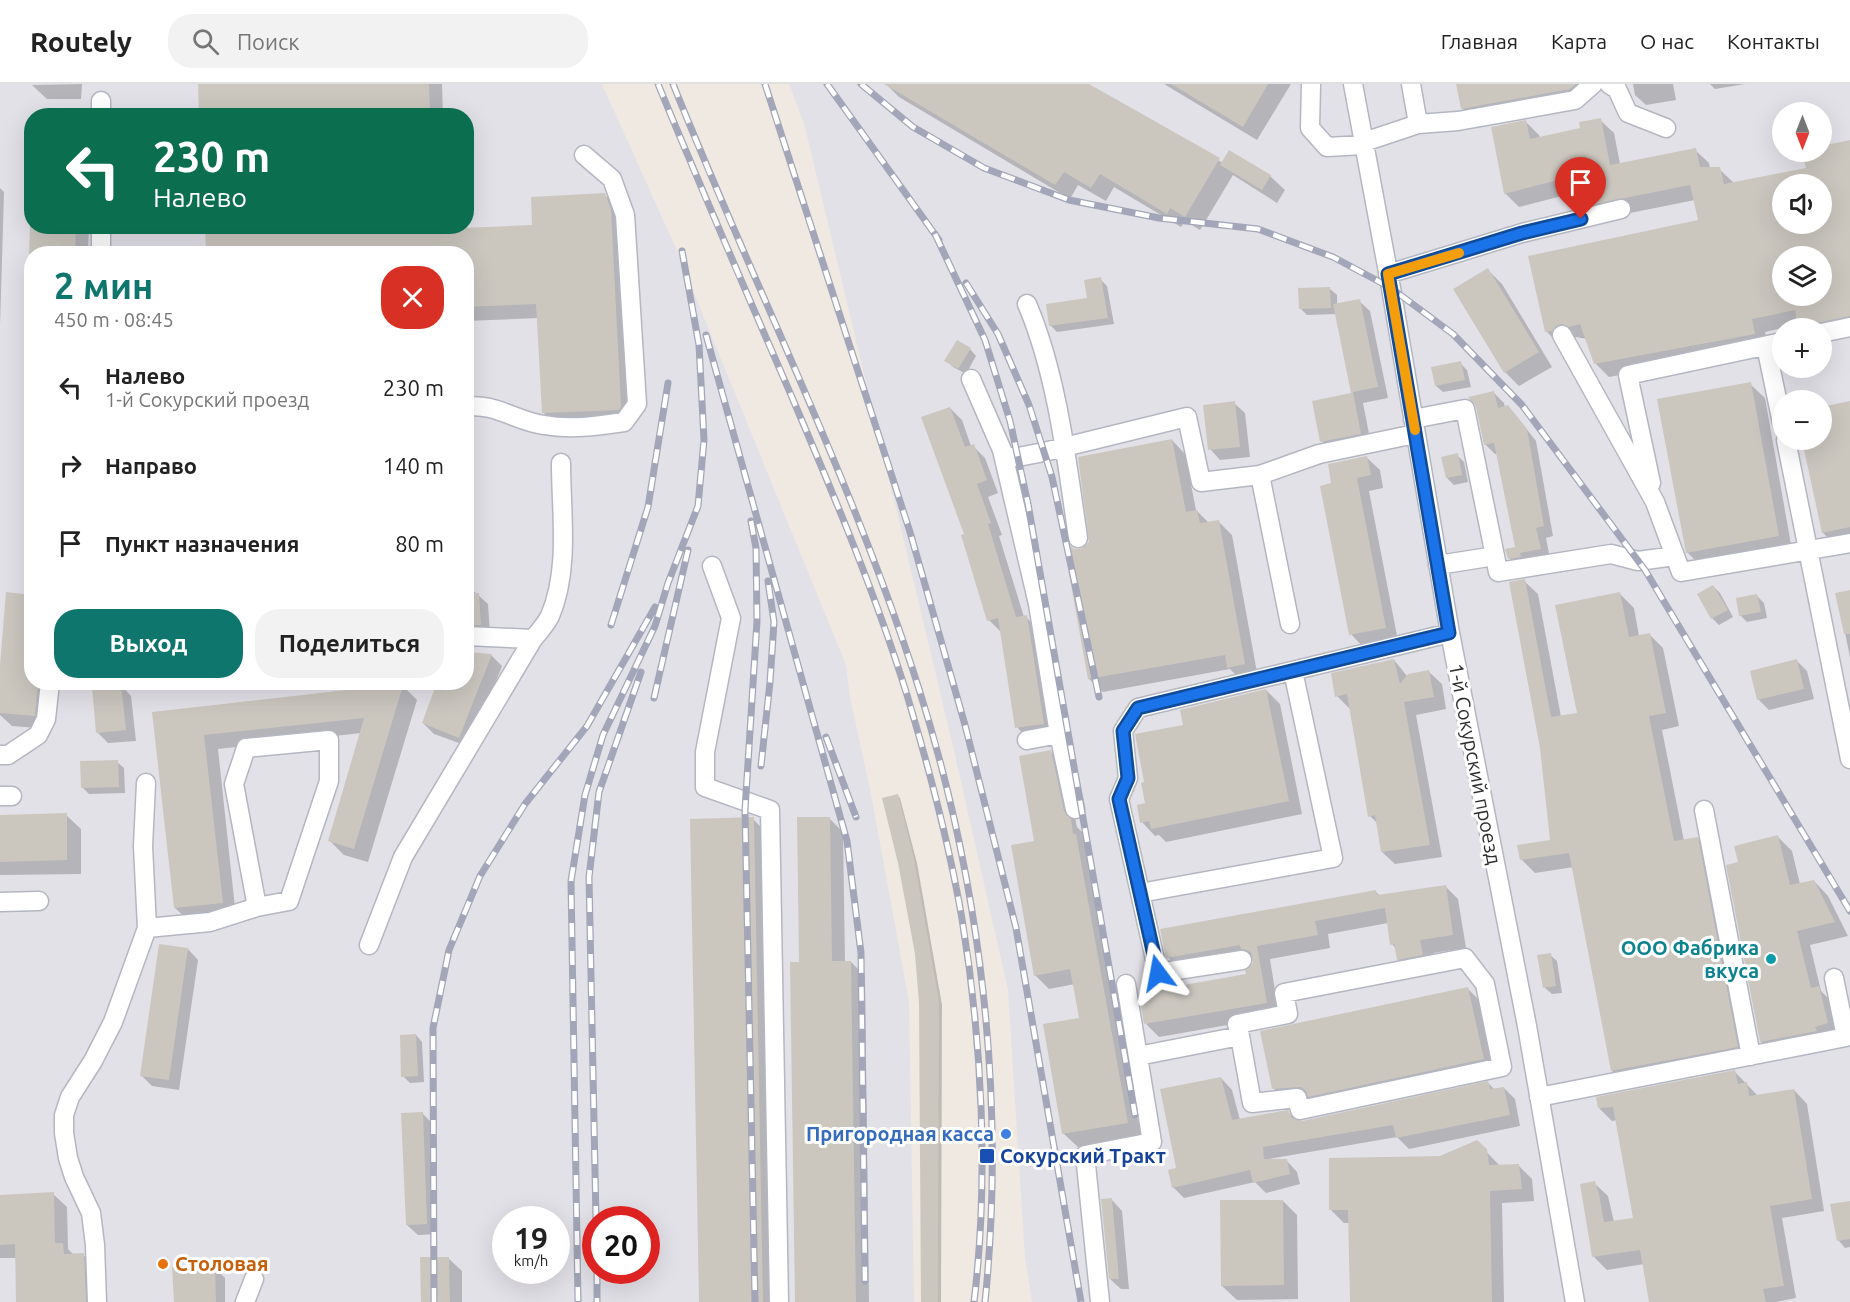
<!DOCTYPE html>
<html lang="ru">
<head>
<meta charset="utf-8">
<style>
  body { margin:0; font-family:Ubuntu,sans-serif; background:#f2f2f2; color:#222; height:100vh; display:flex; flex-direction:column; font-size:22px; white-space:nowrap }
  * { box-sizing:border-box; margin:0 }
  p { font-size:20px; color:#767676 }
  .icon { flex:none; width:33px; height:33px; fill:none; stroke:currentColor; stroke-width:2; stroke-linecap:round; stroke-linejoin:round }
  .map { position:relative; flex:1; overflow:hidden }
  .sheet { position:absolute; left:24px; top:162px; width:450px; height:444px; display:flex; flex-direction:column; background:#fff; border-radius:24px; box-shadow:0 6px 24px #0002 }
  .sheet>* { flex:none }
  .top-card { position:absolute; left:24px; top:24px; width:450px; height:126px; border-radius:24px; box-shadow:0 6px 24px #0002; background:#0b6e4f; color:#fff; overflow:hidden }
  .needle { width:39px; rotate:180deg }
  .buttons { position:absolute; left:1772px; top:18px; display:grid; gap:12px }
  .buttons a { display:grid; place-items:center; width:60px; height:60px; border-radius:50%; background:#fff; box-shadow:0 6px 24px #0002; font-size:30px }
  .speed { position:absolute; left:492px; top:1122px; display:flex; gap:12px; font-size:30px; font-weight:700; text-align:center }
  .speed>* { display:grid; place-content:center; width:78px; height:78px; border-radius:50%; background:#fff; box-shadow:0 6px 24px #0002; line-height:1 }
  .speed small { font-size:15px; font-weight:400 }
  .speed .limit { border:9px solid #d22; background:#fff; color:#111 }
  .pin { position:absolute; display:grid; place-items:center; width:51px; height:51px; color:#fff; margin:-62px -26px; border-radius:50% 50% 50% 0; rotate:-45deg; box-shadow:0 0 6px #0007 }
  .pin .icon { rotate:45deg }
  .me { position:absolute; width:66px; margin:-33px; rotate:347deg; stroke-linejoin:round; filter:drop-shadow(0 0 4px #0008) }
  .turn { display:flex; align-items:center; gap:21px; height:126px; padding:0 30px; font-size:27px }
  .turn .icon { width:78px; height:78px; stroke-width:2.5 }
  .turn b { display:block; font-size:42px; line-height:51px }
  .round { display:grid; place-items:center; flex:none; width:63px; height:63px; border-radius:24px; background:#f2f2f2 }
  .summary { display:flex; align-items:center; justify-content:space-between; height:102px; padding:0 30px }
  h1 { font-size:36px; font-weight:600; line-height:45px; color:#0f766e }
  .action { display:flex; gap:12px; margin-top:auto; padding:12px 30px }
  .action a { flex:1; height:69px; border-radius:24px; background:#0f766e; color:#fff; font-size:24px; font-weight:600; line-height:69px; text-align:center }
  .action a+a { background:#f2f2f2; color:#222 }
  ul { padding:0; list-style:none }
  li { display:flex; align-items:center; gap:18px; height:78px; padding:0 30px }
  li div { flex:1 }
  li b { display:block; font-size:22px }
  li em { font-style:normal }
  header { display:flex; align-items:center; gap:36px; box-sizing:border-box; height:84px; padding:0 30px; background:#fff; border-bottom:2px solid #e0e0e0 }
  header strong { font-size:28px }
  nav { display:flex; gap:33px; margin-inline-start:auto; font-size:21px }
  .search { width:420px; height:54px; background:#f2f2f2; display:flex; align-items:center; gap:15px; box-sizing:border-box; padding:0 21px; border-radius:24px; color:#767676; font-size:22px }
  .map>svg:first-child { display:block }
  .industrial { fill:#e3e1e8; fill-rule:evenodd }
  .shadow { fill:#0003; fill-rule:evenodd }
  .building { fill:#cbc7bf; fill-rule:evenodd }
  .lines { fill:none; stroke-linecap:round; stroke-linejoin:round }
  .minor-casing { stroke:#b4b7c1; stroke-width:21 }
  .minor { stroke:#fff; stroke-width:18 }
  .rail-casing { stroke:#a3a6b8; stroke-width:7 }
  .rail { stroke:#fff; stroke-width:4.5; stroke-dasharray:14; stroke-linecap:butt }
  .route-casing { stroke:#114b97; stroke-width:15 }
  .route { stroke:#1a73e8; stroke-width:10 }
  .slow { stroke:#f59e0b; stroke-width:10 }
  .culture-dot { fill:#0f9aa8; stroke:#fff; stroke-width:2 }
  .shop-dot { fill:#3f7fe0; stroke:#fff; stroke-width:2 }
  .transit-dot { fill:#1a4fb4; stroke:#fff; stroke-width:2 }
  .food-dot { fill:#e8710a; stroke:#fff; stroke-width:2 }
  .labels { text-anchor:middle; stroke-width:6; stroke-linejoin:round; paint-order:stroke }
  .street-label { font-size:20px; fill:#2e2e2e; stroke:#fff }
  .culture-label { font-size:20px; font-weight:bold; fill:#0d838f; stroke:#fff; text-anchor:end }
  .shop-label { font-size:20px; font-weight:bold; fill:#366cbe; stroke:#fff; text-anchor:end }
  .transit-label { font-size:20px; font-weight:bold; fill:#164399; stroke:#fff; text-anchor:start }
  .food-label { font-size:20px; font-weight:bold; fill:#c56008; stroke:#fff; text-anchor:start }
</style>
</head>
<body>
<header>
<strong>Routely</strong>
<div class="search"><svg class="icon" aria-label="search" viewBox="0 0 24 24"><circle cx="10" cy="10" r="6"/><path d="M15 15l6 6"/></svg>Поиск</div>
<nav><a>Главная</a><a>Карта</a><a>О нас</a><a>Контакты</a></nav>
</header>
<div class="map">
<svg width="1850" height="1218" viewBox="0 0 1850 1218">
  <rect width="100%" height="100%" fill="#efe9e1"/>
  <path class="industrial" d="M0,0H602L674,160L846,581L850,613L871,710L909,918L914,1218H0ZM32,32H466V142H32ZM32,170H466V598H32ZM506,1136H556V1186H506ZM596,1136H646V1186H596Z
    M789,0H1850V1218H1032L1025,1174L1008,906L952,658L804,39ZM1782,28H1821V68H1782ZM1782,100H1821V140H1782ZM1782,172H1821V212H1782ZM1782,244H1821V284H1782ZM1782,316H1821V356H1782Z"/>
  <path class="shadow" d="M82,0L81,15H47L32,1Z
    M199,0H442L443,32H201Z
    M886,0H1086L1223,79L1230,68L1270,92L1285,106L1277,119L1233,91L1200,146L1185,137L1181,143L1114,103L1106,117L1078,101L1070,115L899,13Z
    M1164,0H1291L1257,56Z
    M1457,0H1577L1581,20L1476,39L1462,24Z
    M1633,0H1673L1676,16L1646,21L1635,11Z
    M1710,0H1745L1715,5Z
    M1600,36L1614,49L1620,80L1695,66L1709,79L1710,85H1719L1734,99L1807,85L1804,68H1821V63L1850,60V248L1801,244L1799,241L1782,244L1765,248L1768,263L1609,293L1596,280L1587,255L1576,253L1560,261L1546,247L1700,137L1695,116L1610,133L1596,119L1593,104L1519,123L1505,109L1526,38L1539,51L1540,55L1582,46ZM1782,100H1821V140H1782ZM1782,172H1821V212H1782Z
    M0,104L4,108L0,243Z
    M605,111L619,125L635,337L557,343L543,328L538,234L466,237V170L207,142H449V146L534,142Z
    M32,142H89L88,170H32V314L26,309Z
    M1488,186L1502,200L1552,283L1519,302L1505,288Z
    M1100,195L1107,202L1114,240L1057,248L1050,241L1088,215Z
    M1330,205L1337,211V221L1359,217L1370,227L1388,314L1363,319L1371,360L1332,368L1322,357L1352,310L1336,230L1307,231L1300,224Z
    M970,265L976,272L966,290L953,283L946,276Z
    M1460,279L1467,286L1471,303L1443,308L1436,302Z
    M1750,300L1765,314L1792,466L1702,483L1687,468Z
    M1494,309L1504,319L1505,324L1518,334L1536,357L1553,452L1546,454L1550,475L1519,485L1509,474L1516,464L1497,370H1495L1485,360Z
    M1850,318V460L1838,463L1823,449L1804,356H1821V324Z
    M1234,319L1245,329L1250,373L1220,376L1210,365Z
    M950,324L962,336L971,362H973L985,374L998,409L988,413L1002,451L999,452L1024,533H1026L1038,545L1056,651L1029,656L1017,643L1001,548L989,536L966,451Z
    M1172,356L1185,370L1196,426L1209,439L1218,437L1232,451L1258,594L1242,597L1230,585L1103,608L1089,595L1074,466L1081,467L1090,458Z
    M1457,371L1464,378L1468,398L1454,401L1447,394Z
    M1366,373L1380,386L1383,404L1369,407L1398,557L1364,564L1351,550L1333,400Z
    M1524,497L1538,510L1561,633L1578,630L1620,510L1634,524L1639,552L1649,550L1663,564L1679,642L1662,646L1684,757L1697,754L1711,768L1751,976L1626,1000L1612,987L1574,783L1535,789L1521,775L1552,757Z
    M466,500L488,520L490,550L466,554Z
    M1713,502L1720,509L1733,533L1719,541L1712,534Z
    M1850,508V573L1837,510Z
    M1757,512L1764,519L1767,534L1747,538L1740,531Z
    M491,571L502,582L470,663L434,650L423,639L466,598Z
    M1394,576L1407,592L1429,588L1442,600L1446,625L1416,631L1442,773L1395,780L1382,768L1378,740L1370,732L1350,625L1337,612Z
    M1797,577L1807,587L1814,615L1769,626L1759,616L1752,588Z
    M0,598H53L49,645L12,642L0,631Z
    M121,601L131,612L136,657L108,659L98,649Z
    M403,602L417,616L368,778L344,771L330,757L361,649L218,665L236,833L190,838L175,824L154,629Z
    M1266,606L1280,620L1302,730L1166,758L1159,751L1155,752L1142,738L1147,720L1184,642Z
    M1051,668L1064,682L1077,743L1084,750L1086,763L1089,765L1141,1052L1078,1063L1064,1050L1044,942L1081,935L1075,900L1049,905L1035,891L1036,759Z
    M117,678L124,684L125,709L89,710L82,703Z
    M897,711L900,714L917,779L942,921L941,1218H923L921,919Z
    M66,731L81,745V790L0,791V732Z
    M829,734L843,748L845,878H851L865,892L869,1218H797L801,879Z
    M753,735L767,749L777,1218H701Z
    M1778,753L1792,767L1800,800L1814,797L1828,812L1848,852L1810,861L1821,907L1832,918L1841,954L1775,972L1761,958Z
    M1445,802L1458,815L1466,864L1433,869L1435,884L1412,888L1398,875L1397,866L1392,860L1388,839L1328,850L1330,864L1270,875L1279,932L1159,953L1146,940L1248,891L1254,880L1252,874L1181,887L1168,873L1375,807L1380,812Z
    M188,865L198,876L179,1006L152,1002L141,991Z
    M1550,871L1557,877L1562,909L1552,910L1545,904Z
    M1468,905L1482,919L1497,989L1288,1019L1274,1005Z
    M416,951L422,958L424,998L410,999L403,992Z
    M1735,988L1758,1012L1794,1006L1807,1020L1824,1127L1782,1134L1796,1214L1776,1218H1651L1644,1180L1607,1186L1594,1173V1099L1608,1112L1614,1138L1635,1135L1617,1036L1612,1037L1599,1024Z
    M1221,994L1232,1006L1240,1036L1288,1028L1297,1037L1302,1039L1488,999L1495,1006L1504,1004L1515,1015L1520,1042L1409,1065L1397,1053L1269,1075V1077L1286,1076L1297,1088L1300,1100L1266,1109L1255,1098L1184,1114L1173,1103L1178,1085Z
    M422,1029L433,1040L437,1150L418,1151L407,1141Z
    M1477,1058L1500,1082L1518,1081L1532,1095L1534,1117L1502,1119L1504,1218H1352L1350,1139H1344L1331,1126Z
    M53,1110L67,1123L68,1165L74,1171H83L97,1184L98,1218H17V1174H0V1113Z
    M1112,1116L1122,1127L1129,1205H1121L1110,1195Z
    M1283,1117L1297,1131L1298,1215L1237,1216L1222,1202Z
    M1850,1118V1163L1845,1164L1839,1157Z
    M448,1174L462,1187V1218H423Z
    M214,1183L225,1194V1218H175Z"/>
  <path class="building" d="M198,0H429L430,32H199Z
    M884,0H1089L1220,74L1185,133L1170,124L1167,130L1100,90L1091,104L1064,88L1055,101Z
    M1171,0H1268L1243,43Z
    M1456,0H1576L1570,5L1461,25Z
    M1601,34L1610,81L1696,64L1700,83H1720L1724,100L1806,84L1802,68H1821V62L1850,56V232L1798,243L1795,226L1752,235L1755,250L1594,280L1580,240L1569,243L1562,240L1556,242L1552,247L1545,248L1528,172L1698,136L1690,101L1595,120L1589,88L1504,110L1491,43L1526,36L1530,55L1580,44L1579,38ZM1782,100H1821V140H1782ZM1782,172H1821V212H1782Z
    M1229,66L1271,91L1262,106L1220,81Z
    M605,109L611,126L621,323L619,326L542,329L536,220L466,223V170H206L205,142H436V145L532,141L531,113Z
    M30,142H76L75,170H29Z
    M1488,184L1539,268L1504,289L1453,205Z
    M1101,193L1108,234L1049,242L1046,220L1087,214L1084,196Z
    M1330,203L1331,224L1299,225L1298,204Z
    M1360,215L1378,303L1353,308L1361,350L1320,358L1312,317L1351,309L1333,220Z
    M957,256L971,264L958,285L944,277Z
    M1461,277L1465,296L1435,302L1431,283Z
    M1751,298L1779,452L1686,469L1657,315Z
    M1494,307L1498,324L1508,321L1527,345L1544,442L1536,444L1541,465L1520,469L1521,473L1508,475L1505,465L1515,463L1494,359L1484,361L1476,323L1468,313Z
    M1235,317L1240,363L1208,366L1203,321Z
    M1850,317V443L1822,449L1802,356H1821V323Z
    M950,323L965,363L974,360L987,396L977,400L991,439L988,440L1016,533L1027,531L1044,640L1015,644L998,534L987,537L961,451L964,450L921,333Z
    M1172,355L1186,428L1197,426L1200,439L1219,436L1245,580L1227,584L1225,571L1088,595L1064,462L1069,461L1074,465H1080L1089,458L1078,373Z
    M1458,369L1462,391L1446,394L1441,373Z
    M1367,372L1371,391L1357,394L1386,544L1349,551L1320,402L1331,399L1328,380Z
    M1525,495L1551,633L1577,629L1555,521L1620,508L1629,553L1650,549L1666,629L1649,632L1674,757L1698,753L1738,963L1611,987L1569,769L1520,776L1517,761L1550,756L1540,664L1509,498Z
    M1713,501L1728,526L1711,535L1697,510Z
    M1850,506V550H1844L1835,509Z
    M6,508L32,511V598H38L35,632L0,629V581Z
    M466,509H479L481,541H466Z
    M1757,510L1761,528L1739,532L1736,514Z
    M466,568L492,570L459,654L422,639L437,598H466Z
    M1394,575L1400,600L1408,590L1429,586L1434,613L1404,618L1430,761L1381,768L1375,731L1368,733L1347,610L1335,613L1331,589Z
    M1797,575L1804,605L1757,616L1750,587Z
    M374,598H404L354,765L328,757L364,634L204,651L223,819L174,824L152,628L373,603Z
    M121,600L126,646L96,649L92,603Z
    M1266,605L1289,717L1151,745L1149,737L1140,739L1137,721L1145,719L1141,699L1144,698L1135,650L1183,641L1180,626Z
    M1051,666L1064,727L1071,735L1073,750H1076L1128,1039L1062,1050L1043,940L1079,934L1070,885L1034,892L1011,761L1034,757L1019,672Z
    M118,676L119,703L81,704L80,677Z
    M898,710L914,775L939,917L938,1218H921L919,919L915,870L898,779L882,714Z
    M67,729V776L0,778V731Z
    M754,733L763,1218H699L690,735Z
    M797,733H830L832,877H851L856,1218H795L790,878H799Z
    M1778,751L1790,801L1814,796L1835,838L1797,847L1811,904L1819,902L1828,939L1815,943L1817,947L1760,958L1726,781L1738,778L1734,762Z
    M1446,801L1453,851L1420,856L1423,871L1397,876L1394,860L1390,861L1385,824L1315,837L1318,851L1257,862L1267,919L1144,940L1139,909L1246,890L1245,886L1253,879L1251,869L1247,866L1241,865L1240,861L1166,874L1160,845L1376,806L1377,811Z
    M159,860L188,864L169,996L140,992Z
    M1551,869L1556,902L1543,904L1537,871Z
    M1468,903L1484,975L1308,1013L1306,1007L1301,1003L1272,1005L1260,947Z
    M416,950L418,992L401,993L400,951Z
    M1735,986L1738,1000L1747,998L1749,1012L1794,1005L1812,1115L1770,1122L1784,1202L1763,1205L1766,1218H1649L1640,1166L1592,1173L1580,1100L1595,1097L1599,1110L1604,1138L1633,1134L1613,1023L1598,1024L1596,1013Z
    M1221,993L1232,1036L1288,1026L1292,1034L1302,1037L1488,997L1490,1005L1504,1003L1510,1031L1396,1054L1393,1041L1263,1063L1264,1075H1287L1290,1090L1253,1099L1250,1086L1172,1104L1168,1086L1176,1084L1160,1005Z
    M423,1028L427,1140L406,1141L401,1029Z
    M1477,1056L1487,1065L1489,1081L1519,1080L1522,1105L1490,1107L1492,1218H1350L1348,1126H1329V1074L1440,1072Z
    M54,1108L55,1159H63L64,1170L84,1169L86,1218H16L15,1160L0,1161V1111Z
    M1112,1114L1119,1195H1109L1101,1115Z
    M1220,1116H1283L1284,1201L1221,1202Z
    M1850,1117V1155L1837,1157L1830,1120Z
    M420,1173H449L450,1218H421Z
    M215,1182L216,1218H174L172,1183Z"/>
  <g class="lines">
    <defs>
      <path id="minor" d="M1311,0L1310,44L1327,63L1364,61
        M1353,0L1391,204L1450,549L1527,942L1575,1218
        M1609,0L1617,5L1628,29L1666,44
        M101,32V17
        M1418,40L1458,37L1575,16L1593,0
        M1364,58L1418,40L1411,0
        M101,142V170
        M1388,190L1522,149L1621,125
        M1027,220C1057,290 1067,378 1078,454
        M1821,249L1850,243
        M1766,262L1782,339
        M971,295L1002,366L1038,520L1059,650L1027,656
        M466,323C493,318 518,338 544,341C570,346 597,342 624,338L637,320L625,131L612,95L584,71
        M1413,335L1465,325L1495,472
        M1786,356L1850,675
        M1004,373H1018L1044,368L1187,333L1201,398L1260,391L1290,540
        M1260,391L1319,370L1415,350
        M1651,399L1628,291L1782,258
        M1675,472L1681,488L1850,459
        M1438,481L1495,472L1498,488L1611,470L1638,477L1675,472L1655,418L1562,251
        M712,482L731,534L705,668V703L770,726L779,1218
        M466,552L533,555
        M1059,650L1075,725
        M0,671H8L38,651L46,635L50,598
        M0,712H12
        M1704,726L1751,972
        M1140,809L1333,774L1293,587
        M0,818L39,817
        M147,844L210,838L257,823L289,817L329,697V656L246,664L234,700L257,823
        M369,861L403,773L533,555C539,548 546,540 550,532C570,485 561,429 561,379
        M1242,876L1158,889L1119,715L1128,694L1123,647L1138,624L1450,549
        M1138,972L1240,952L1252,1019L1297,1014L1300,1026L1502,983L1485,900L1465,874L1284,909L1288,930L1237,940L1240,952
        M1539,1013L1846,953L1834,894
        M97,1218L95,1161L91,1129L74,1093L68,1074L64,1049V1031L70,1013L93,977L113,938L147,844L143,762L146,699
        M245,1218L254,1195
        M1100,1218L1085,1071L1152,1058L1126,900"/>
    </defs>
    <use href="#minor" class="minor-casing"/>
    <use href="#minor" class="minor"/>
    <defs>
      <path id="rail" d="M658,0C702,107 748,212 794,318C835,414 876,511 907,611C929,684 949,759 962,835C982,957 989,1095 974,1218
        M673,0C754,202 853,397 919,605C981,801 1006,1013 985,1218
        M765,0L910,448L965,641L1016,844L1081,1218
        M827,0L939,156
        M861,0L913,43L984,84L1069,116L1159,134L1258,145L1333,173L1391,204L1453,250L1522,321L1645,486L1850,827
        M935,150L985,256L1010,337L1028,420L1135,1031
        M966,199L998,250L1029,321L1052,393L1099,613
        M706,251L847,757L861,869L865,1197
        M751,437L756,464L757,537L745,726L755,1218
        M611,541L648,423L668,299
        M654,614L688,466
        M826,653L856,733
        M761,682L770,598L774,538L768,497
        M596,1136L589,793L599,708L641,588
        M597,1186V1218
        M578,1217L571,797L585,711L603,651L655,542L668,499L698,422L704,356L699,261L682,167
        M434,1218L433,944L449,866L480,792L525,720L587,642L655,523"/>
    </defs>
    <use href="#rail" class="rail-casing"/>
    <use href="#rail" class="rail"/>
  </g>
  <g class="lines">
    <defs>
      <path id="route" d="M1158,889L1119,715L1128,694L1123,647L1138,624L1449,549L1388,190L1522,149L1581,135"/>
    </defs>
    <use href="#route" class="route-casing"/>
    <use href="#route" class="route"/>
    <path class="slow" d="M1415,346L1388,190L1459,169"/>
  </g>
  <circle class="culture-dot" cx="1771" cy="875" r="6"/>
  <circle class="shop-dot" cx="1006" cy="1050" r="6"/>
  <rect class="transit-dot" x="979" y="1064" width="16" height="16" rx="3"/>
  <circle class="food-dot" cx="163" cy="1180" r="6"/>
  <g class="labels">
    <g class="street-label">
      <text transform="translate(1475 680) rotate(79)" y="7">1-й Сокурский проезд</text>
    </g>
    <g class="culture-label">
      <text x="1759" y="871">ООО Фабрика<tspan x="1759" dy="23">вкуса</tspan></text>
    </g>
    <g class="shop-label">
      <text x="994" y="1057">Пригородная касса</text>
    </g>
    <g class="transit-label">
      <text x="1000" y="1079">Сокурский Тракт</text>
    </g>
    <g class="food-label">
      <text x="175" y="1187">Cтоловая</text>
    </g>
  </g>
</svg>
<div class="buttons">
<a><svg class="needle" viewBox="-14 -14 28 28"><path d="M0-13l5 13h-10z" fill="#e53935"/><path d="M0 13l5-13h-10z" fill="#767676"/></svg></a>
<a><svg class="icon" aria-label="sound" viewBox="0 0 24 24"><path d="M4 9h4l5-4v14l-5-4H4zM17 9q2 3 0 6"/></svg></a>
<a><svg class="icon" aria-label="layers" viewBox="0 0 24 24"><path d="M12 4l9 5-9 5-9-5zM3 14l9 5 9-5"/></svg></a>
<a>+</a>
<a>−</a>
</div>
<div class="speed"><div>19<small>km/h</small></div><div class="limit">20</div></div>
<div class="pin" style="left:1581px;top:135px;background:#d93025"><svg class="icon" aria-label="arrive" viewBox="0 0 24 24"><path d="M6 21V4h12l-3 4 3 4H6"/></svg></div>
<svg class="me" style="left:1158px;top:889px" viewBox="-20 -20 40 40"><path d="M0-17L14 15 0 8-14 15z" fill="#1a73e8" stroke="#fff" stroke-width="4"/></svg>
<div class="top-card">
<div class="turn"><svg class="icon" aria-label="left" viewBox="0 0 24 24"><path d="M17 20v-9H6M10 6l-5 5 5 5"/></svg><div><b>230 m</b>Налево</div></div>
</div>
<section class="sheet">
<div class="summary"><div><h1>2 мин</h1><p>450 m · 08:45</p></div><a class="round" style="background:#d93025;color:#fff"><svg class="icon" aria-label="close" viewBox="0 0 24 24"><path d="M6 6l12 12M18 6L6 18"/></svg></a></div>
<ul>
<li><svg class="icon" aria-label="left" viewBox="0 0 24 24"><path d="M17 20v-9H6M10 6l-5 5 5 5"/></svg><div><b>Налево</b><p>1-й Сокурский проезд</p></div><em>230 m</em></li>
<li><svg class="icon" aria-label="right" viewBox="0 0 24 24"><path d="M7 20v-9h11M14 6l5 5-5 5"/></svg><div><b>Направо</b></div><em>140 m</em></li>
<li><svg class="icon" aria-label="arrive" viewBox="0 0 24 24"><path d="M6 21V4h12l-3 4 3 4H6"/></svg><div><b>Пункт назначения</b></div><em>80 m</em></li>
</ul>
<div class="action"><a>Выход</a><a>Поделиться</a></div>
</section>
</div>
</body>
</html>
